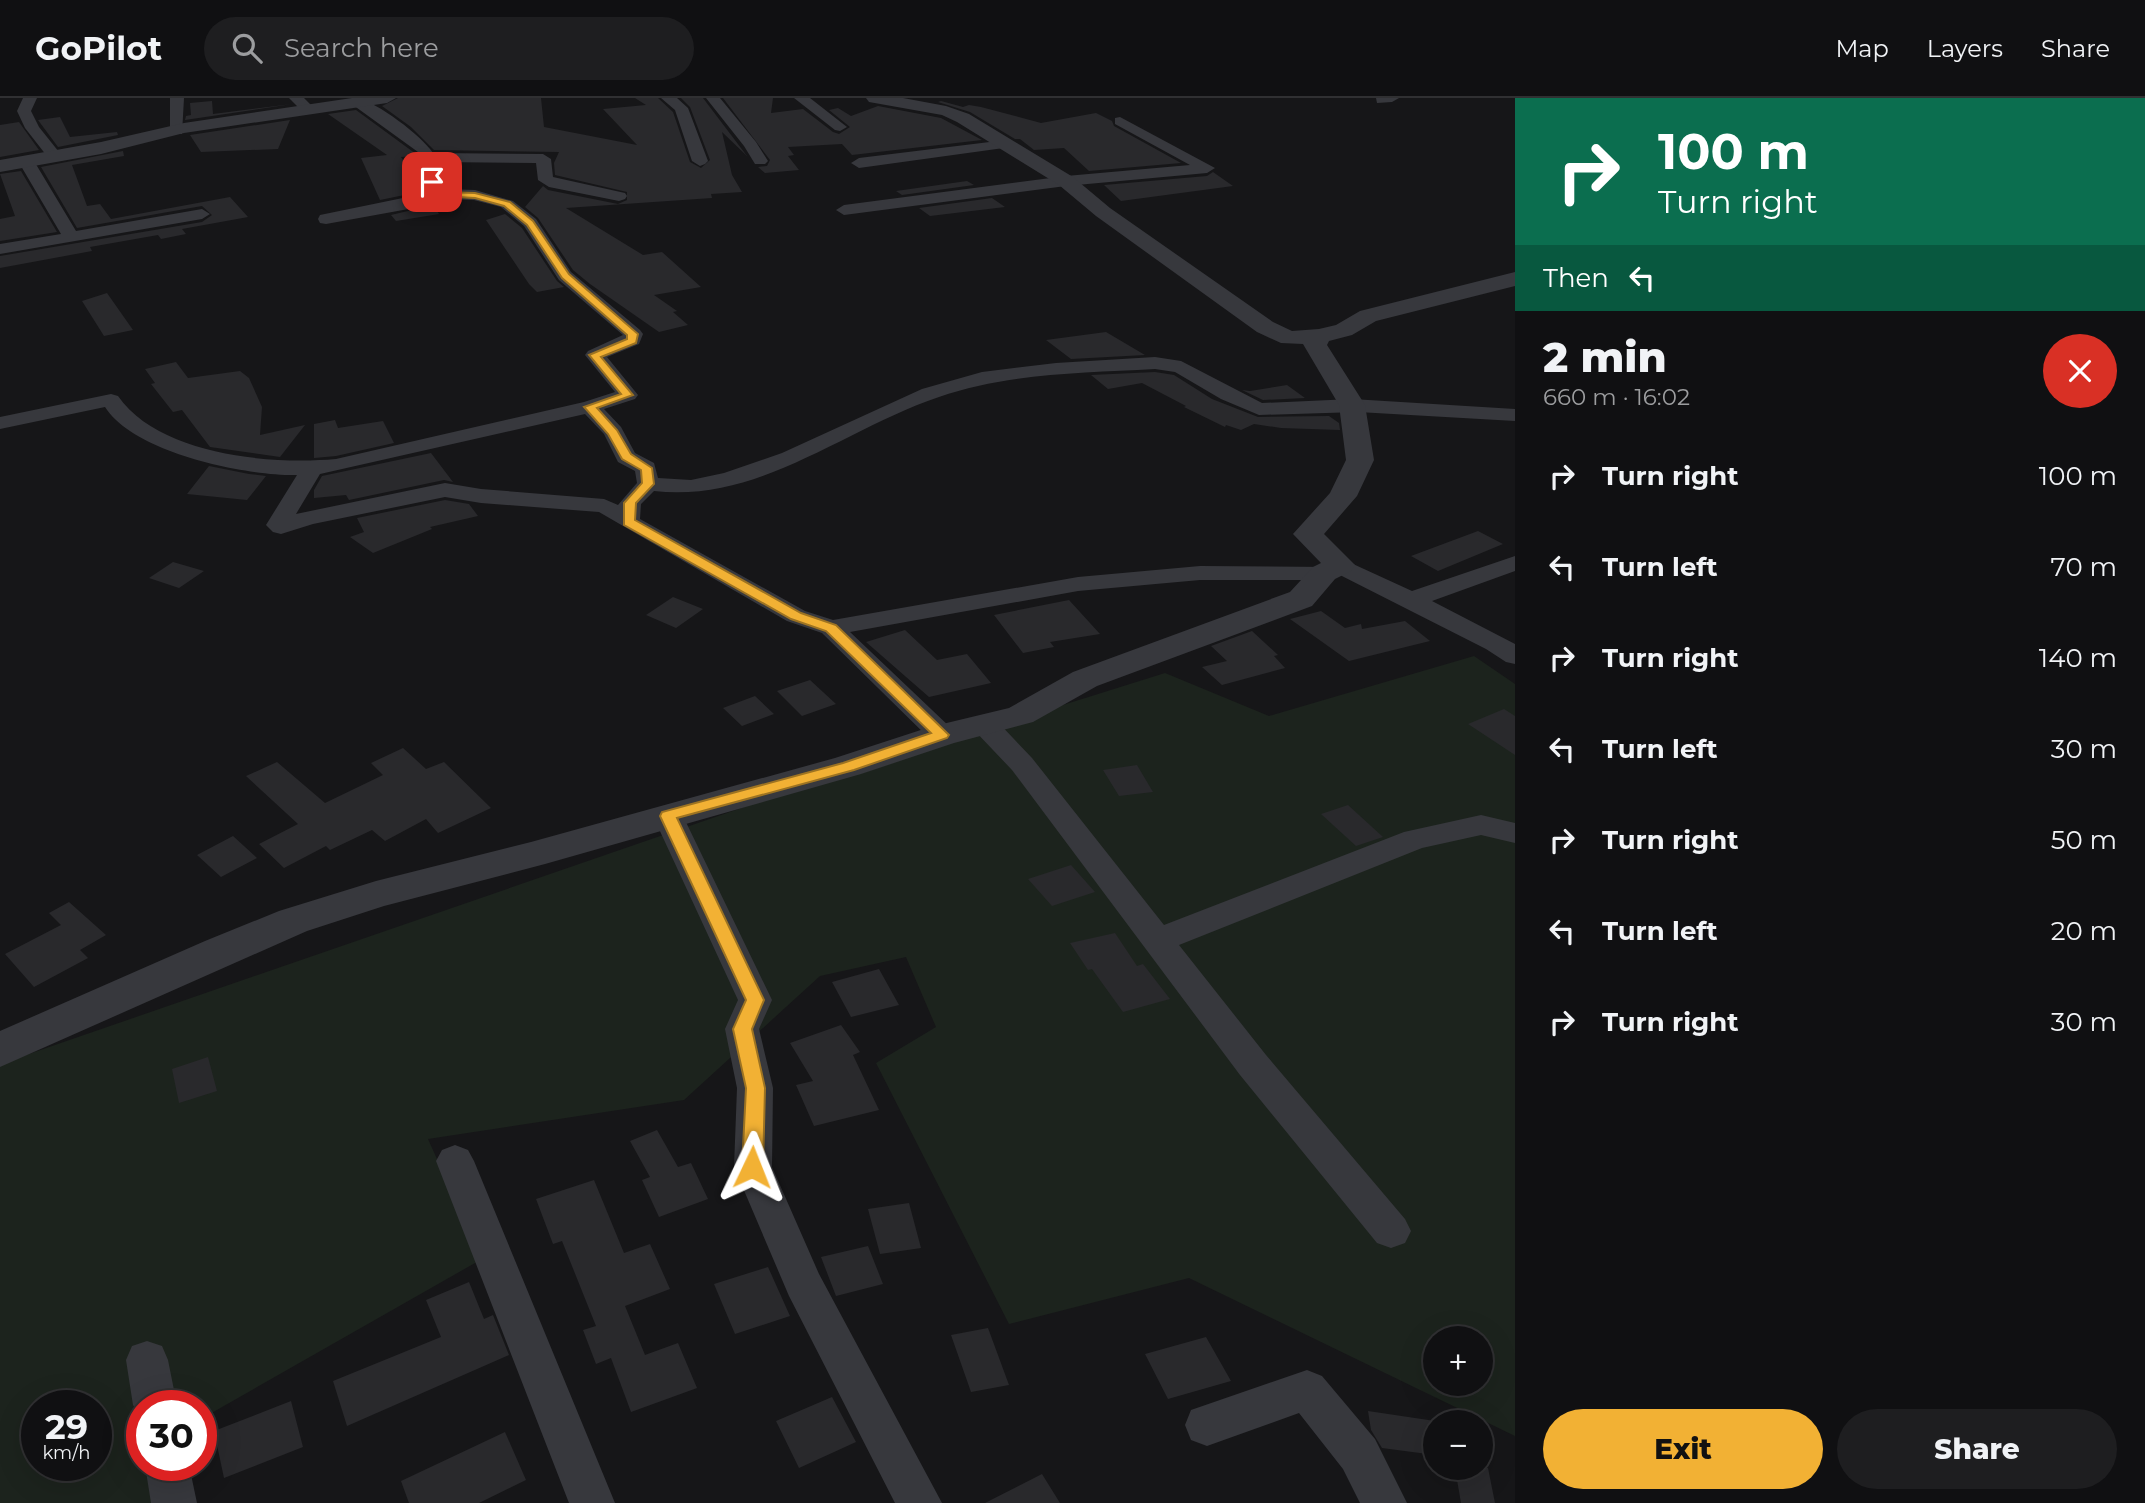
<!DOCTYPE html>
<html lang="en">
<head>
<meta charset="utf-8">
<style>
  body { margin:0; font-family:Montserrat,sans-serif; background:#1e1e20; color:#f1f3f6; height:100vh; display:flex; flex-direction:column; font-size:26px; white-space:nowrap }
  * { box-sizing:border-box; margin:0 }
  p { font-size:23px; color:#9c9d9f }
  .icon { flex:none; width:38px; height:38px; fill:none; stroke:currentColor; stroke-width:2; stroke-linecap:round; stroke-linejoin:round }
  .map { position:relative; flex:1; overflow:hidden }
  .sheet { display:flex; flex-direction:column; background:#101012; width:630px }
  .sheet>* { flex:none }
  .hud { background:#0b6e4f; color:#fff; overflow:hidden }
  .fabs { position:absolute; left:1423px; top:1228px; display:grid; gap:14px }
  .fabs a { display:grid; place-items:center; width:70px; height:70px; border-radius:50%; background:#101012; box-shadow:0 7px 28px #0002,0 0 0 2px #303032; font-size:35px }
  .speed { position:absolute; left:21px; top:1292px; display:flex; gap:14px; font-size:35px; font-weight:700; text-align:center }
  .speed>* { display:grid; place-content:center; width:91px; height:91px; border-radius:50%; background:#101012; box-shadow:0 7px 28px #0002,0 0 0 2px #303032; line-height:1 }
  .speed small { font-size:18px; font-weight:400 }
  .speed .limit { border:10px solid #d22; background:#fff; color:#111 }
  .pin { position:absolute; display:grid; place-items:center; width:60px; height:60px; color:#fff; margin:-30px; border-radius:14px; box-shadow:0 4px 10px #0006 }
  .me { position:absolute; width:77px; margin:-38px; rotate:2deg; stroke-linejoin:round; filter:drop-shadow(0 0 5px #0008) }
  .turn { display:flex; align-items:center; gap:24px; height:147px; padding:0 28px; font-size:32px }
  .turn .icon { width:91px; height:91px; stroke-width:2.5 }
  .turn b { display:block; font-size:49px; line-height:60px }
  .then { display:flex; align-items:center; height:66px; padding:0 28px; background:#0003; gap:14px; font-size:26px }
  .round { display:grid; place-items:center; flex:none; width:74px; height:74px; border-radius:37px; background:#1e1e20 }
  .head { display:flex; align-items:center; justify-content:space-between; height:119px; padding:0 28px }
  h1 { font-size:42px; font-weight:800; line-height:52px }
  .button { display:flex; gap:14px; margin-top:auto; padding:14px 28px }
  .button a { flex:1; height:80px; border-radius:42px; background:#f2b134; color:#111; font-size:28px; font-weight:800; line-height:80px; text-align:center }
  .button a+a { background:#1e1e20; color:#f1f3f6 }
  ul { padding:0; list-style:none }
  li { display:flex; align-items:center; gap:21px; height:91px; padding:0 28px }
  li div { flex:1 }
  li b { display:block; font-size:26px }
  li em { font-style:normal }
  header { display:flex; align-items:center; gap:42px; box-sizing:border-box; height:98px; padding:0 35px; background:#101012; border-bottom:2px solid #303032 }
  header strong { font-size:33px }
  nav { display:flex; gap:38px; margin-inline-start:auto; font-size:24px }
  .search { width:490px; height:63px; background:#1e1e20; display:flex; align-items:center; gap:18px; box-sizing:border-box; padding:0 24px; border-radius:38px; color:#9c9d9f; font-size:26px }
  main { display:flex; flex:1; min-height:0 }
  .map>svg:first-child { display:block }
  .green { fill:#1c231d; fill-rule:evenodd }
  .building { fill:#29292c }
  .lines { fill:none; stroke-linecap:round; stroke-linejoin:round }
  .minor { fill:#37383d; fill-rule:evenodd }
  .tertiary { fill:#37383d; fill-rule:evenodd }
  .route { fill:#f2b134; stroke:#9d7322; stroke-width:2 }
</style>
</head>
<body>
<header>
<strong>GoPilot</strong>
<div class="search"><svg class="icon" aria-label="search" viewBox="0 0 24 24"><circle cx="10" cy="10" r="6"/><path d="M15 15l6 6"/></svg>Search here</div>
<nav><a>Map</a><a>Layers</a><a>Share</a></nav>
</header>
<main>
<div class="map">
<svg width="1515" height="1405" viewBox="0 0 1515 1405">
  <rect width="100%" height="100%" fill="#161618"/>
  <path class="green" d="M1474,558L1515,586V1338L1189,1180L1009,1226L876,965L936,929L906,859L820,878L684,1002L428,1041L482,1161L201,1321V1307H142V1367H175L161,1405H0V966L808,687L1165,575L1269,618ZM1435,1241H1480V1286H1435ZM37,1307H96V1367H37Z"/>
  <path class="building" d="M398,0H541L544,29L637,47L603,11L646,7L635,0H658L673,14L690,64L701,70L710,62L690,9L681,0H703L747,58L722,34L732,77L742,94L711,96L712,100L566,110L643,157L662,154L701,189L654,197L677,213L673,214L688,227L659,234L590,186L573,172L538,120L525,109L543,88L548,92L618,106L627,102V94L555,77L554,65L559,54L434,52L411,29L382,8Z
    M723,0H773L771,15L803,11L833,34L839,36L850,29L829,12L838,10L851,18L878,8L941,20L982,42L852,57L842,46L788,49L794,57L788,58L799,72L765,75L758,69L767,68L770,62Z
    M212,3L213,16L292,6L185,22L186,18L191,17L190,5Z
    M941,3L963,9L969,7L981,9L1041,25L1096,15L1112,23L1114,28L1181,65L1089,73L1064,50L1034,52L1020,41H1015L970,14L938,4Z
    M356,12L416,56V58L401,59L424,93L380,102L361,60L387,57L328,16Z
    M60,19L70,39L117,34L118,37L58,49L38,22Z
    M290,22L278,51L201,54L190,37Z
    M19,24L39,52L0,59V27Z
    M123,53L124,58L72,67L87,108L100,106L111,121L230,99L248,119L182,131L186,136L161,141L158,137L90,149L92,153L0,170V158L202,124L212,117L202,108L77,130L41,69Z
    M21,73L57,134L0,143V121L15,118L0,76Z
    M1213,74L1233,88L1121,103L1104,87L1207,78Z
    M967,83L974,87L902,97L896,93Z
    M992,100L1005,109L930,118L919,110Z
    M433,107L439,116L396,123L391,117Z
    M505,116L522,130L557,183L564,189L537,194L529,186L486,122Z
    M107,195L133,232L104,238L82,203Z
    M1106,234L1145,257L1071,261L1046,242Z
    M176,264L188,280L240,273L249,280L262,309L260,337L305,327L280,359L210,349L182,312L173,314L151,286L155,285L145,271Z
    M1155,274L1174,277L1212,301L1258,319L1329,318L1339,325L1340,332L1281,330L1254,326L1241,332L1226,327L1225,329L1184,309L1186,308L1142,285L1108,291L1091,277Z
    M1287,287L1305,300L1263,302L1242,292L1250,293Z
    M335,322L338,330L383,323L394,345L336,358L314,360V326Z
    M431,355L453,384L444,382L349,402L346,397L314,400V392L322,378Z
    M209,368L249,376L266,378L247,402L187,396Z
    M445,402L469,406L478,418L430,429L432,431L373,455L350,439L364,434L357,420Z
    M1478,433L1503,446L1438,473L1411,458Z
    M173,464L204,473L179,490L149,480Z
    M673,499L703,511L676,530L646,517Z
    M1069,502L1100,536L1050,544L1054,549L1023,555L994,517Z
    M1321,513L1345,530L1361,526L1362,531L1405,523L1430,543L1349,563L1290,521Z
    M905,532L937,562L967,556L991,585L929,599L866,544Z
    M1252,533L1278,557L1274,558L1285,570L1222,587L1202,569L1227,563L1211,548Z
    M810,582L836,606L802,618L777,593Z
    M755,598L774,616L742,628L723,610Z
    M1504,611L1515,618V657L1468,626Z
    M403,650L426,671L444,664L491,710L438,735L426,721L385,743L372,732L330,752L326,748L284,770L259,746L298,726L246,678L277,664L325,705L383,677L371,665Z
    M1137,667L1153,694L1119,698L1103,672Z
    M1348,707L1383,739L1356,748L1321,716Z
    M233,738L257,760L221,779L197,757Z
    M1071,767L1095,794L1052,808L1028,781Z
    M69,804L106,837L80,852L88,860L34,889L5,856L61,827L49,815Z
    M1115,835L1137,868L1143,866L1170,901L1123,914L1092,871L1088,872L1070,845Z
    M879,871L899,907L851,919L832,884Z
    M841,927L860,954L853,957L879,1012L814,1028L796,987L813,983L790,945Z
    M208,959L217,993L179,1005L172,971Z
    M657,1032L678,1069L691,1065L708,1101L659,1119L642,1082L650,1079L630,1043Z
    M594,1082L624,1155L650,1146L670,1191L625,1208L645,1257L678,1245L697,1290L631,1314L611,1260L596,1266L583,1232L596,1228L562,1143L553,1146L536,1101Z
    M909,1105L921,1150L880,1156L868,1111Z
    M868,1148L883,1186L836,1198L821,1159Z
    M768,1169L790,1218L735,1236L714,1186Z
    M469,1184L484,1221L493,1217L509,1257L347,1328L333,1283L441,1239L426,1202Z
    M988,1230L1009,1287L971,1294L951,1237Z
    M1206,1239L1231,1283L1168,1301L1145,1256Z
    M832,1299L856,1344L799,1370L776,1323Z
    M291,1303L303,1349L224,1380L214,1333Z
    M1368,1313L1435,1323V1357L1382,1350L1371,1332Z
    M505,1334L526,1382L479,1405H409L401,1383Z
    M1455,1370H1488L1495,1405H1461Z
    M1042,1376L1060,1405H985Z"/>
  <g class="lines">
    <path class="minor" d="M23,0H37L31,13L39,29L63,59L60,62H50L25,30L17,13Z
      M170,0H184L182,36H172L170,33Z
      M289,0H304L316,12L314,15H304Z
      M357,0C377,4 422,38 433,55L543,56L551,61L553,79L625,95L627,98L625,101L619,103L549,89L538,82L536,65L437,64L442,85L447,91L475,92L513,103L536,121L571,174L640,232L643,236L639,246L607,259L638,297L635,301L604,311L621,329L635,355L654,365L658,380L691,382L724,375L782,355L922,291L982,274L1056,265L1155,259L1181,263L1262,305L1352,301L1515,311V323L1358,314L1259,317L1221,301L1175,274L1155,271C1082,275 1008,275 939,299C844,331 759,405 654,393L641,406L640,421L805,513L833,522L1078,479L1200,468L1329,469L1331,462L1340,460L1412,493L1515,458V473L1432,503L1515,546V566L1506,564L1486,551L1336,475L1333,480L1324,482H1200L1078,493L850,534L952,631L956,637L952,643L942,646L932,643L822,535L787,523L599,414L481,405L445,399L313,426L281,436L273,434L266,427L297,377C246,378 134,355 105,309L0,331V319L111,296L118,298C159,357 270,367 336,361L584,304L615,294L585,257L588,253L623,237L559,182L524,128L501,109L474,102L444,101L414,110L326,126L320,125L318,121L320,117L432,94L426,85L418,54L353,7L351,4ZM585,316L604,336L618,364L635,373L637,385L618,407L604,401L481,391L445,385L296,416L320,376Z
      M661,0H677L688,10L708,63L705,66L700,68L692,63L675,12Z
      M706,0H720L756,44L768,63L765,66H755L744,48Z
      M794,0H810L847,29L840,33L835,32Z
      M1376,0H1399L1392,4L1377,5Z
      M1120,19L1215,70L1207,75L1066,88L844,117L836,112L844,107L1066,78L1190,67L1115,26V20Z
      M1006,42L1013,46L1011,49L859,70L851,65L859,60Z
      M26,58L34,63L76,133L202,111L210,116L202,121L0,156V146L61,136L18,63Z
      M984,618L994,620L1032,660L1164,827L1404,734L1481,717L1515,725V745L1481,737L1422,750L1179,847L1266,957L1405,1121L1411,1133L1405,1145L1391,1150L1377,1145L1240,977L1012,672L974,632L970,626L974,620Z
      M668,708L679,711L683,718L772,902L759,931L773,990L772,1069L819,1176L942,1405H895L789,1198L734,1069L737,990L725,931L738,902L653,718L657,711Z
      M455,1047L468,1052L474,1063L615,1405H569L436,1063L442,1052Z
      M147,1243L162,1248L168,1262L177,1307H142V1322L133,1307L126,1262L132,1248Z
      M1307,1272L1322,1278L1375,1341L1407,1405H1360L1343,1371L1299,1315L1207,1348L1191,1342L1185,1327L1191,1312Z
      M145,1367H189L197,1405H151Z"/>
    <path class="tertiary" d="M352,0H396L387,5L184,35L101,56L0,74V62L101,44L184,25Z
      M866,0H903L946,8L969,16L1073,79L1110,110L1273,224L1292,233L1319,231L1336,227L1360,213L1515,174V188L1376,223L1352,237L1329,243L1327,247L1365,307L1374,362L1357,398L1324,436L1355,467L1351,473L1335,481L1312,508L1097,588L1033,624L954,645L861,676L545,766L384,808L307,833L0,969V933L205,843L279,813L376,783L531,744L835,660L930,629L1009,610L1073,574L1290,494L1313,469L1321,465L1293,436L1330,395L1346,362L1339,307L1303,246L1281,245L1257,234L1096,118L1059,87L957,24L942,17L869,4Z"/>
  </g>
  <path class="route" d="M429,82H435L444,94L475,95L510,104L533,123L569,176L638,236L636,245L601,259L633,297L597,310L617,332L631,356L652,370L654,386L636,405L635,422L801,515L836,527L949,637L947,640L854,672L677,720L764,902L752,931L765,990L763,1069L760,1075L752,1077L745,1075L742,1069L746,990L733,931L746,902L660,718L662,714L843,665L931,635L826,533L791,521L624,427V405L642,385L641,372L622,361L608,336L584,309L621,296L589,257L627,241V237L562,180L527,127L504,108L475,100L439,98Z"/>
</svg>
<div class="fabs">
<a>+</a>
<a>−</a>
</div>
<div class="speed"><div>29<small>km/h</small></div><div class="limit">30</div></div>
<div class="pin" style="left:432px;top:84px;background:#d93025"><svg class="icon" aria-label="arrive" viewBox="0 0 24 24"><path d="M6 21V4h12l-3 4 3 4H6"/></svg></div>
<svg class="me" style="left:752px;top:1069px" viewBox="-20 -20 40 40"><path d="M0-17L14 15 0 8-14 15z" fill="#f2b134" stroke="#fff" stroke-width="4"/></svg>
</div>
<section class="sheet">
<div class="hud">
<div class="turn"><svg class="icon" aria-label="right" viewBox="0 0 24 24"><path d="M7 20v-9h11M14 6l5 5-5 5"/></svg><div><b>100 m</b>Turn right</div></div>
<div class="then">Then<svg class="icon" aria-label="left" viewBox="0 0 24 24"><path d="M17 20v-9H6M10 6l-5 5 5 5"/></svg></div>
</div>
<div class="head"><div><h1>2 min</h1><p>660 m · 16:02</p></div><a class="round" style="background:#d93025;color:#fff"><svg class="icon" aria-label="close" viewBox="0 0 24 24"><path d="M6 6l12 12M18 6L6 18"/></svg></a></div>
<ul>
<li><svg class="icon" aria-label="right" viewBox="0 0 24 24"><path d="M7 20v-9h11M14 6l5 5-5 5"/></svg><div><b>Turn right</b></div><em>100 m</em></li>
<li><svg class="icon" aria-label="left" viewBox="0 0 24 24"><path d="M17 20v-9H6M10 6l-5 5 5 5"/></svg><div><b>Turn left</b></div><em>70 m</em></li>
<li><svg class="icon" aria-label="right" viewBox="0 0 24 24"><path d="M7 20v-9h11M14 6l5 5-5 5"/></svg><div><b>Turn right</b></div><em>140 m</em></li>
<li><svg class="icon" aria-label="left" viewBox="0 0 24 24"><path d="M17 20v-9H6M10 6l-5 5 5 5"/></svg><div><b>Turn left</b></div><em>30 m</em></li>
<li><svg class="icon" aria-label="right" viewBox="0 0 24 24"><path d="M7 20v-9h11M14 6l5 5-5 5"/></svg><div><b>Turn right</b></div><em>50 m</em></li>
<li><svg class="icon" aria-label="left" viewBox="0 0 24 24"><path d="M17 20v-9H6M10 6l-5 5 5 5"/></svg><div><b>Turn left</b></div><em>20 m</em></li>
<li><svg class="icon" aria-label="right" viewBox="0 0 24 24"><path d="M7 20v-9h11M14 6l5 5-5 5"/></svg><div><b>Turn right</b></div><em>30 m</em></li>
</ul>
<div class="button"><a>Exit</a><a>Share</a></div>
</section>
</main>
</body>
</html>
